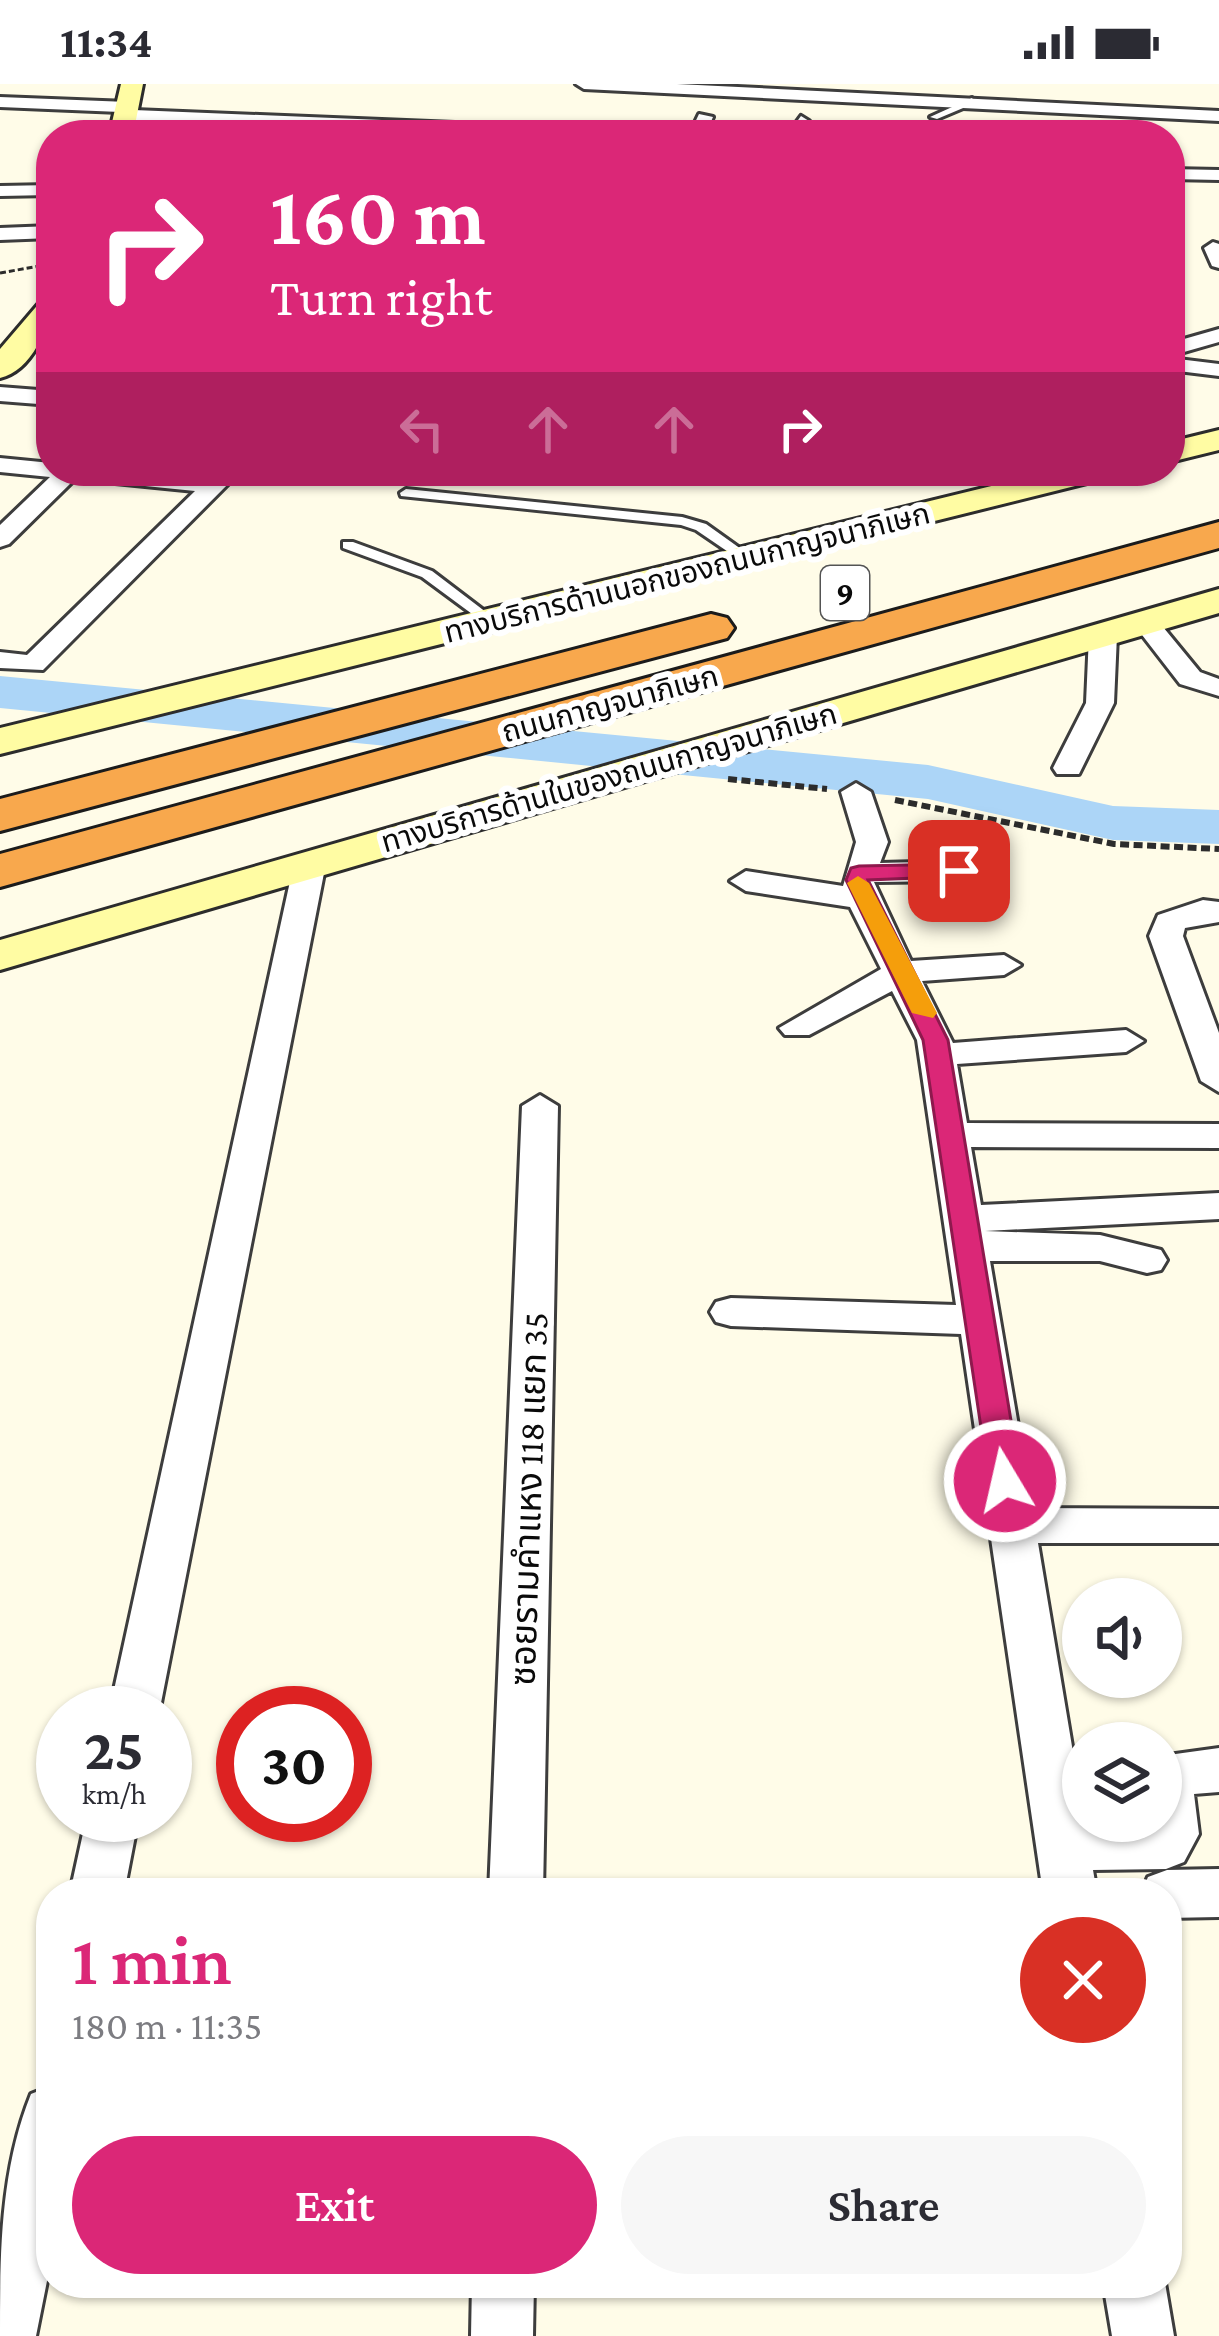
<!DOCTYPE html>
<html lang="en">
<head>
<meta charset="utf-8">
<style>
  body { margin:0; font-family:"Crimson Pro","Noto Sans Thai",serif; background:#f7f7f7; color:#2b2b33; height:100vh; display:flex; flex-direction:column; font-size:45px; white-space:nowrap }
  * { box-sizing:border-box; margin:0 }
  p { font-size:39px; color:#7c7c81 }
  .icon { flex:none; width:66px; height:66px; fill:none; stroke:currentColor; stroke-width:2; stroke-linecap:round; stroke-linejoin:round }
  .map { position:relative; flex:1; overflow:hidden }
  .side { position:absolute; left:36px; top:1794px; width:1146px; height:420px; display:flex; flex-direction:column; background:#fff; border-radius:48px; box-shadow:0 3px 9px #0004 }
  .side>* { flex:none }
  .top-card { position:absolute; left:36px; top:36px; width:1149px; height:366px; border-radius:48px; box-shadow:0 3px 9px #0004; background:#db2777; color:#fff; overflow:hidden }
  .tools { position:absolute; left:1062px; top:1494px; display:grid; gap:24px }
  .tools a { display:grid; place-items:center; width:120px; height:120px; border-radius:50%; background:#fff; box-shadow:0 3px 9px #0004; font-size:60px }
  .speed { position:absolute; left:36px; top:1602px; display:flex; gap:24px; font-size:60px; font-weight:700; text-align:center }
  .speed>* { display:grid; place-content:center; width:156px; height:156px; border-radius:50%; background:#fff; box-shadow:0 3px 9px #0004; line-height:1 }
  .speed small { font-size:30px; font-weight:400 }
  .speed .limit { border:18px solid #d22; background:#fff; color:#111 }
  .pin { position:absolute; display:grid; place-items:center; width:102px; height:102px; color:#fff; margin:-51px; border-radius:24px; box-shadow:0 6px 18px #0006 }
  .me { position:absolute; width:132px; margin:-66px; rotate:351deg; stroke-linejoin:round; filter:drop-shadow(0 0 9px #0008) }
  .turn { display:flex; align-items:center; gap:42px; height:252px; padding:0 36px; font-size:54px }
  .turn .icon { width:156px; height:156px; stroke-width:2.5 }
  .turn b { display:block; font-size:84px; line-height:102px }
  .lanes { display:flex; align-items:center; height:114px; padding:0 36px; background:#0003; justify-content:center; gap:60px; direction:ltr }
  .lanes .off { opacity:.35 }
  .round { display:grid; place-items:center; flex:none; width:126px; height:126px; border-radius:63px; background:#f7f7f7 }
  .overview { display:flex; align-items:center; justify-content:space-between; height:204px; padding:0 36px }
  h1 { font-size:72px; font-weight:600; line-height:90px; color:#db2777 }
  .button { display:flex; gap:24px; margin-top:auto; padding:24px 36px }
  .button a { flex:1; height:138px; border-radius:72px; background:#db2777; color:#fff; font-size:48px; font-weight:600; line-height:138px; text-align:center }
  .button a+a { background:#f7f7f7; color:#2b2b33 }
  .status { display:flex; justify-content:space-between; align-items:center; height:84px; padding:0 60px; background:#fff; direction:ltr }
  .status svg { height:33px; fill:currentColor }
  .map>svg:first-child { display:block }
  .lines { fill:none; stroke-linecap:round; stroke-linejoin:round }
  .river { fill:#acd5f7; fill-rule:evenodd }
  .lane-casing { stroke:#3d3d3d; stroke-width:6 }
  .street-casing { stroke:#3d3d3d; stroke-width:6 }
  .secondary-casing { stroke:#2c2c2c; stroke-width:6 }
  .highway-casing { stroke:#1b1b1b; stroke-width:6 }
  .path-far1 { stroke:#2c2c2c; stroke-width:3; stroke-dasharray:6 3; stroke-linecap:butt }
  .path { stroke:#2c2c2c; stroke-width:6; stroke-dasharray:9 4.5; stroke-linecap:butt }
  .lane { fill:#fff; fill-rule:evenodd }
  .street { fill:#fff; fill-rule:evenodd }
  .secondary { fill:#fffca3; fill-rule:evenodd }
  .highway { fill:#f8a84d; fill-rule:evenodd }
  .route { fill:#db2777; stroke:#8e194d; stroke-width:3 }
  .slow { fill:#f59e0b }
  .labels { text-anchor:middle; stroke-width:12; stroke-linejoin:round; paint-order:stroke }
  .far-street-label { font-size:30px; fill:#0a0a0a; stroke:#fff }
  .shield { fill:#fff; stroke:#545454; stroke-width:3 }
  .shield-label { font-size:33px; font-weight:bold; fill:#0a0a0a }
  .street-label { font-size:36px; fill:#0a0a0a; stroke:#fff }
</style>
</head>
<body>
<div class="status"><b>11:34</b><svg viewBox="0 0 49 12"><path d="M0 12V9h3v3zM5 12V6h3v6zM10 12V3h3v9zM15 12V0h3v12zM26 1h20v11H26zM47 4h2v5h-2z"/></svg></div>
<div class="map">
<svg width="1219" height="2252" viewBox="0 0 1219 2252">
  <rect width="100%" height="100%" fill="#fffce8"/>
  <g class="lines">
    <path class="river" d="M0,592L928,681L1113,722L1219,726V760L1113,756L928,715L0,624Z"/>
    <defs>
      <path id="lane" d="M972,14L975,19L937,35L930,33Z
        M406,405L682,433L706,440L755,475L743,478L696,446L681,441L401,412L400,409Z
        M343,458H353L432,487L499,538L487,541L422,493L343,464Z"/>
      <path id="street" d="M576,0H677L1219,27V37L584,5Z
        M0,13L128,18L134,26L628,46L636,51L126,36L120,28L0,23Z
        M699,30L713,33L705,51H689Z
        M801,32L809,37L803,51H787Z
        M890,39H902L903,51H887Z
        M991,43L997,44L999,51H983Z
        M1170,85L1219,86V96L1170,95Z
        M51,101V111L0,112V102Z
        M51,142V154L0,156V144Z
        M1213,158L1219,160V184L1212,182L1204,164Z
        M1219,245V258L1170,272V259Z
        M1170,274L1219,280V292L1170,286Z
        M0,303L51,307V321L0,317Z
        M0,374L51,379V387L208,394L216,387H241L43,586L0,584V568L27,571L195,407L75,395L9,460L0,463V441L50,393L0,388Z
        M986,387H1016L1041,404L1021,409Z
        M1145,530L1154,532L1200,588L1219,595V612L1180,600L1132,538Z
        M1103,543L1117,551L1114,619L1079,690H1057L1053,684L1086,619L1089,551Z
        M856,699L871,708L888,758L880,779L959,777L975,787L959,797L874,798L911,877L1004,871L1021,881L1004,891L922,897L953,959L1126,946L1144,957L1126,968L957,980L967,1039L1219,1040V1064L971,1063L981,1121L1219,1109V1135L985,1147L1100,1151L1161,1166L1167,1176L1161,1186L1147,1189L1100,1177H990L1032,1424L1219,1425V1459H1038L1085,1740L1161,1737V1672L1219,1664V1708L1194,1710L1199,1750L1184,1778L1166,1785L1093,1786L1097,1809H1043L961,1250L731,1242L716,1238L710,1228L716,1218L731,1214L956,1221L917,956L892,907L809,951H785L779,944L881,885L850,823L746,807L730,797L746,787L843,802L856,758L841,708Z
        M310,769L326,779L159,1629H109L294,779Z
        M1203,816L1219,818V838L1185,844L1183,852L1219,949V1008L1201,997L1149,852L1158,831Z
        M540,1011L558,1022L543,1809H489L522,1022Z
        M87,1731H139L124,1809H70Z
        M1219,1785V1833L1167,1834V1809H1141L1148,1793L1167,1786Z
        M51,2002V2177L36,2252H0C0,2170 0,2087 31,2010Z
        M472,2199H534L533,2252H471Z
        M1103,2199H1165L1174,2252H1112Z"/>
      <path id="secondary" d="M121,0H143L133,51H109Z
        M51,214C51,243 31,287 0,294V265L41,217Z
        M1219,346V366L1170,378V358Z
        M1053,387H1112L1107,394L0,670V644Z
        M1219,505V529L0,886V856Z"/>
      <path id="highway" d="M1219,438V464L0,803V770Z
        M711,530L727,534L734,544L727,554L0,747V715Z"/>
    </defs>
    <use href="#lane" class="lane-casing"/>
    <use href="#street" class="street-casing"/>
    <use href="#secondary" class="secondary-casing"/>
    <use href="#highway" class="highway-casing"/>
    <path class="path-far1" d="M0,189L51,180"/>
    <path class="path" d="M728,695L827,705
      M895,716L1114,760L1219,765"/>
    <use href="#lane" class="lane"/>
    <use href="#street" class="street"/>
    <use href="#secondary" class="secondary"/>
    <use href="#highway" class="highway"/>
  </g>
  <path class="route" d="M959,780L970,787L967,792L868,796L948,956L1021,1397L1005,1409L989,1397L923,956L846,796L851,784L859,782Z"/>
  <path class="slow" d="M858,792L869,799L937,929L933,934L912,929L847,799Z"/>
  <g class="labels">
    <g class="far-street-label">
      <text transform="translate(687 489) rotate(-14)" y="10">ทางบริการด้านนอกของถนนกาญจนาภิเษก</text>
      <text transform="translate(610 620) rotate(-15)" y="10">ถนนกาญจนาภิเษก</text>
      <text transform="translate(609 694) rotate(-16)" y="10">ทางบริการด้านในของถนนกาญจนาภิเษก</text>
    </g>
    <rect class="shield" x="821" y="482" width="48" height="54" rx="9"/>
    <g class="shield-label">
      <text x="845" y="521">9</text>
    </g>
    <g class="street-label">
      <text transform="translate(528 1415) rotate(-88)" y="13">ซอยรามคำแหง 118 แยก 35</text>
    </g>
  </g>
</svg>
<div class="tools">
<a><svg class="icon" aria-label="sound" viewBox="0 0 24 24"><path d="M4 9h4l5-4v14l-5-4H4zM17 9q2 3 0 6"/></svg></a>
<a><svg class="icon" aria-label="layers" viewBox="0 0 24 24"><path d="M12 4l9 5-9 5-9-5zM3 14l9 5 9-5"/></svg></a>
</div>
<div class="speed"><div>25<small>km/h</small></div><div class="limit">30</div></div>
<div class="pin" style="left:959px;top:787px;background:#d93025"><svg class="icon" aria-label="arrive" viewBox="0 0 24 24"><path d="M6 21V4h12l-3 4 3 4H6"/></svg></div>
<svg class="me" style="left:1005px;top:1397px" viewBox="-20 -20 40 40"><circle r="17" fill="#db2777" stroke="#fff" stroke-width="3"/><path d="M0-11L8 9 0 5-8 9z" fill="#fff"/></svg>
<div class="top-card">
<div class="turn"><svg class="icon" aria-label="right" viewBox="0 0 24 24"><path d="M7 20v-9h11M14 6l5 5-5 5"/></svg><div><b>160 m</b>Turn right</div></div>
<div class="lanes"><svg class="icon off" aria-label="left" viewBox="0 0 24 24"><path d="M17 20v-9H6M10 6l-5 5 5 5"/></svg><svg class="icon off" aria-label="ahead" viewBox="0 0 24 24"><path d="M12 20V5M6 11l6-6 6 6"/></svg><svg class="icon off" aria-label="ahead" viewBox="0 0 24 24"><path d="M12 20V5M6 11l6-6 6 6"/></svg><svg class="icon" aria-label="right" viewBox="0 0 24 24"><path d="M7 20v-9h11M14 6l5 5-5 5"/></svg></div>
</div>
<section class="side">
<div class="overview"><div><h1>1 min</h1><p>180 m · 11:35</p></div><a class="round" style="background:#d93025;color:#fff"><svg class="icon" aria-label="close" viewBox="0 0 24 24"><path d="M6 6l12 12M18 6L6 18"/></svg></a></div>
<div class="button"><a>Exit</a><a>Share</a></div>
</section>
</div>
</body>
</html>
